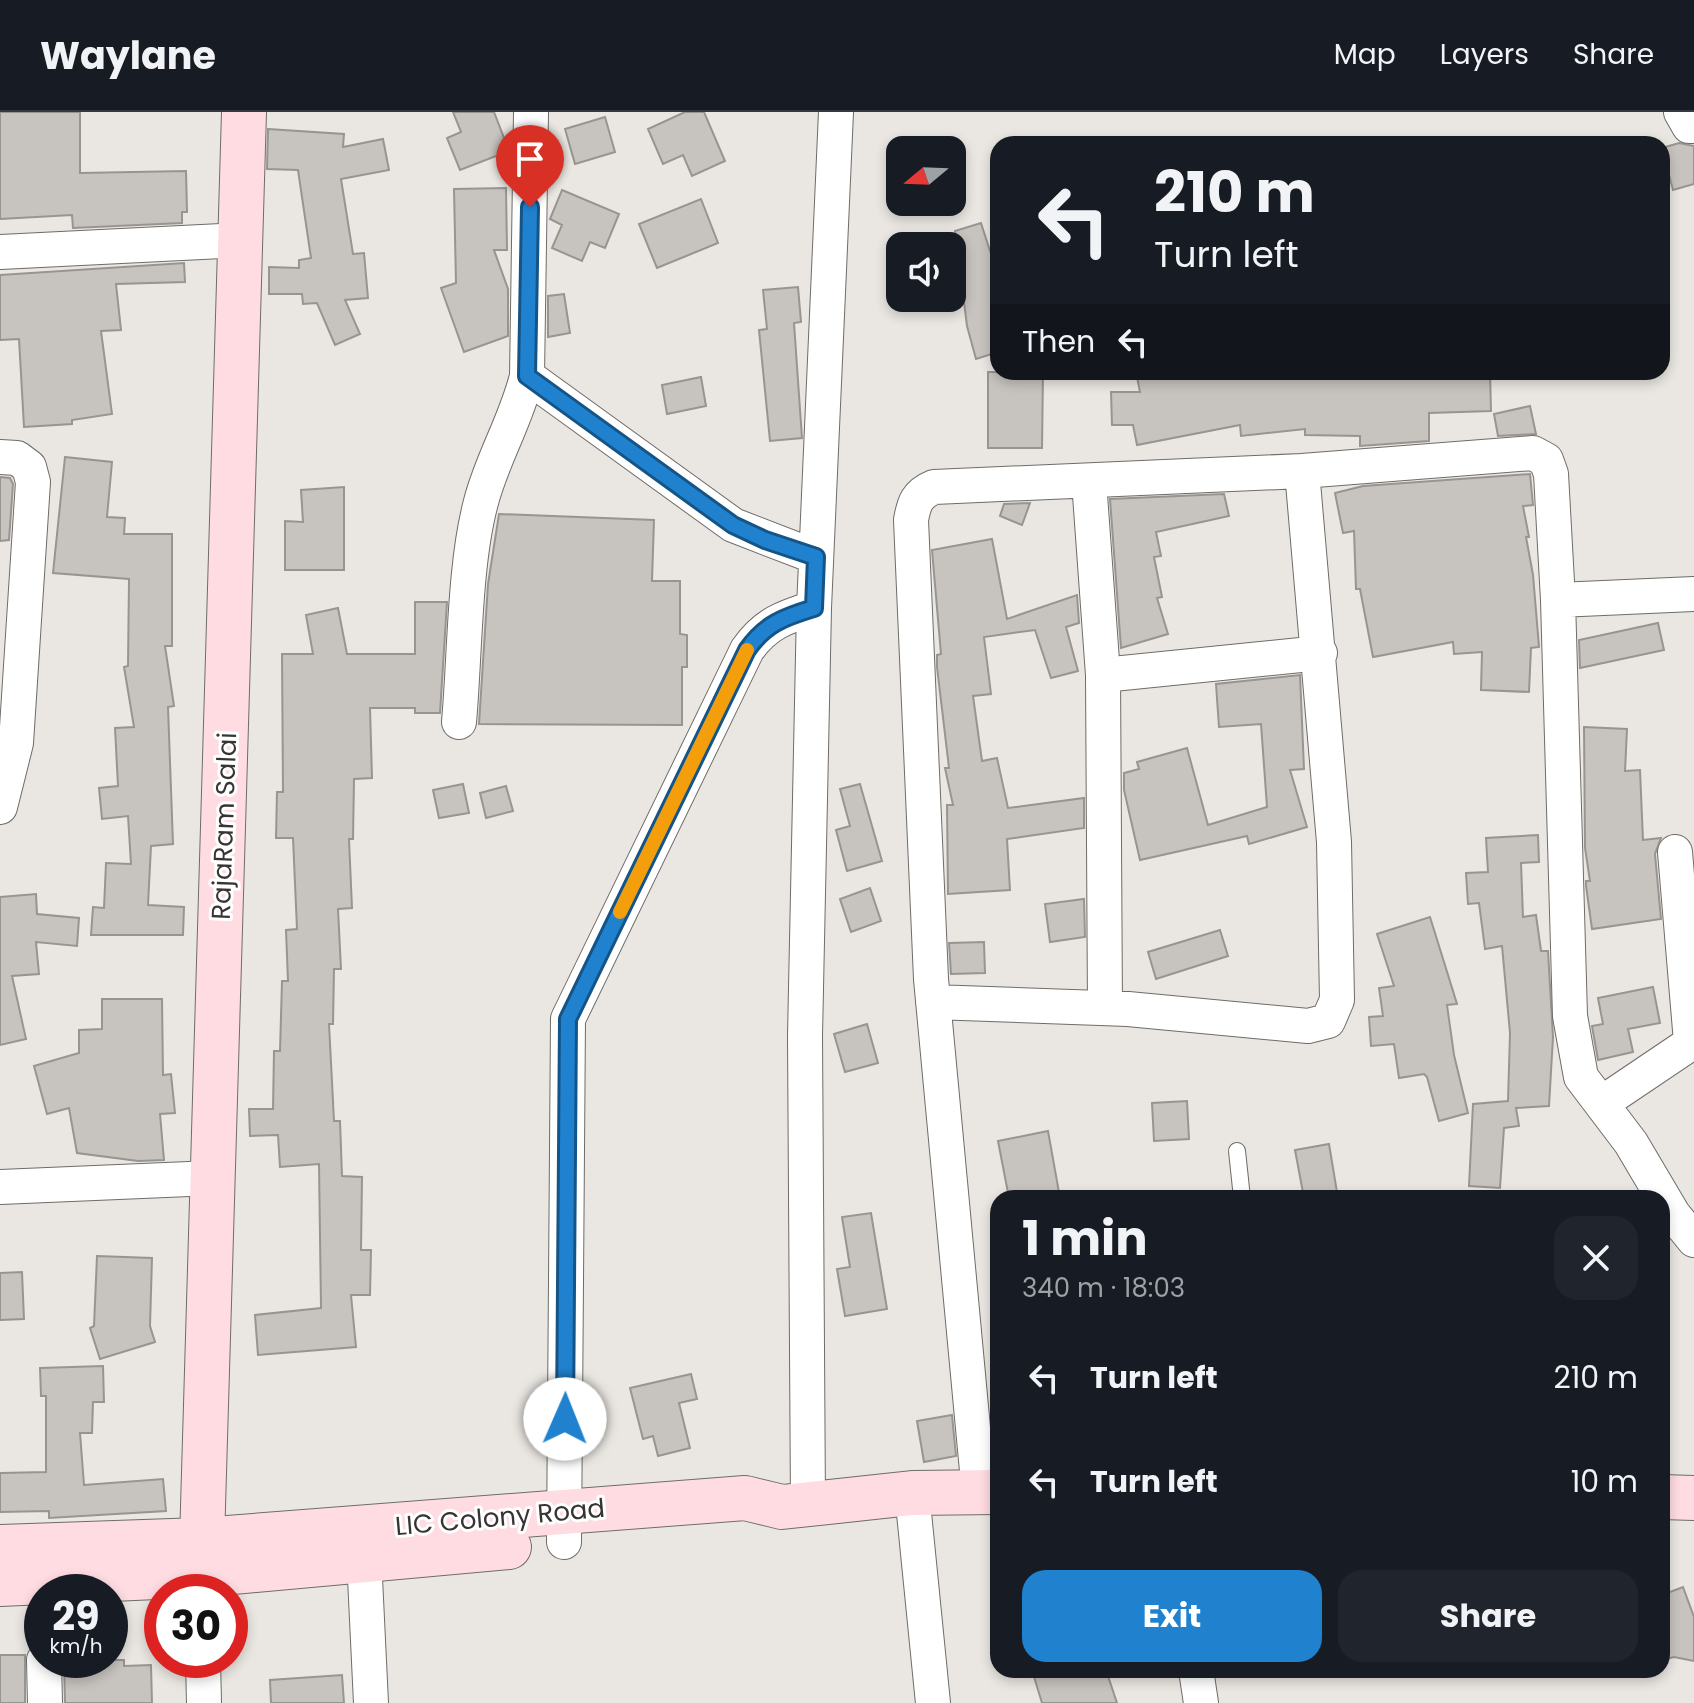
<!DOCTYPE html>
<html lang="en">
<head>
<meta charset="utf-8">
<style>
  body { margin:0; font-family:Poppins,sans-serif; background:#20242c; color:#f1f3f6; height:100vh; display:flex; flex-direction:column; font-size:30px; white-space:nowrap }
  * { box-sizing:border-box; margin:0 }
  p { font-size:26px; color:#9ea1a6 }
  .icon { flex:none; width:44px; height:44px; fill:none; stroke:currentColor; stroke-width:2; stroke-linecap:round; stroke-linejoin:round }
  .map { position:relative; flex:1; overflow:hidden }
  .sheet { position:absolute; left:990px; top:1078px; width:680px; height:488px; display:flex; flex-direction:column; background:#171b24; border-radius:24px; box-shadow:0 4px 12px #0003 }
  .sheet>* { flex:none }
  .top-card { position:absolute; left:990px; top:24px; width:680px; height:244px; border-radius:24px; box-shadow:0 4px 12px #0003; background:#171b24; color:#f1f3f6; overflow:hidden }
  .needle { width:52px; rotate:251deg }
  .fabs { position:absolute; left:886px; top:24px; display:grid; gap:16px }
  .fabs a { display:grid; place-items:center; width:80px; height:80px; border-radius:16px; background:#171b24; box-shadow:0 4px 12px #0003; font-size:40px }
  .speed { position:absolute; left:24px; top:1462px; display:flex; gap:16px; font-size:40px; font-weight:700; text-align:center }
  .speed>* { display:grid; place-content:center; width:104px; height:104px; border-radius:50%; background:#171b24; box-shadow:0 4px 12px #0003; line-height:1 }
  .speed small { font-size:20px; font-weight:400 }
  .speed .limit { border:12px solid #d22; background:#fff; color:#111 }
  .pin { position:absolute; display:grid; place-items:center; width:68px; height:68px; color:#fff; margin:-82px -34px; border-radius:50% 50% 50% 0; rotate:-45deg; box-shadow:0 0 8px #0007 }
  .pin .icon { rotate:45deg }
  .me { position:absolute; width:88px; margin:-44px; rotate:1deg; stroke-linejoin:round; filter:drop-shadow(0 0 6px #0008) }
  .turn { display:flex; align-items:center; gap:28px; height:168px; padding:0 32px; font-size:36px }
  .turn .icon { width:104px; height:104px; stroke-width:2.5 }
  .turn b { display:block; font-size:56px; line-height:68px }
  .then { display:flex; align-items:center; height:76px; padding:0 32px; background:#0003; gap:16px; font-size:30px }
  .round { display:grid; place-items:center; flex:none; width:84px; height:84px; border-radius:24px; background:#20242c }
  .headline { display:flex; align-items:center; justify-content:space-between; height:136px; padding:0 32px }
  h1 { font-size:48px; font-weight:700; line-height:60px }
  .cta { display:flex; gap:16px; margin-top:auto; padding:16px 32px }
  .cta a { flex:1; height:92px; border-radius:24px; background:#2082ce; color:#fff; font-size:32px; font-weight:700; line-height:92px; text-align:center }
  .cta a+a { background:#20242c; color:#f1f3f6 }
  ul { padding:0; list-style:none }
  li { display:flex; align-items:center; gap:24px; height:104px; padding:0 32px }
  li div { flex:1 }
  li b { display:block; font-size:30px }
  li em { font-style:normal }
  header { display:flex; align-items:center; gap:48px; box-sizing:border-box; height:112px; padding:0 40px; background:#171b24; border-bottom:2px solid #363941 }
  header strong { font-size:38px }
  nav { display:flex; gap:44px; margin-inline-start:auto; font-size:28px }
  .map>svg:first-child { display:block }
  .building { fill:#c7c3bf; stroke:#989591; stroke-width:2 }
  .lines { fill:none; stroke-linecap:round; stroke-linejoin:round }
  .lane-casing { stroke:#6f6c68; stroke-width:18 }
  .street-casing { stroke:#6f6c68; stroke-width:36 }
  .secondary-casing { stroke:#6f6c68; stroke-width:46 }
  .lane { stroke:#fff; stroke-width:16 }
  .street { stroke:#fff; stroke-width:34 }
  .secondary { stroke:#fedce1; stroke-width:44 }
  .route-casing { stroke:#155486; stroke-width:20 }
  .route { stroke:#2082ce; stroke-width:14 }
  .slow { stroke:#f59e0b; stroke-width:14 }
  .labels { text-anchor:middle; stroke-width:6; stroke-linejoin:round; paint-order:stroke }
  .street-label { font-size:26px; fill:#363533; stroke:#fff }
</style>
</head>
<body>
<header>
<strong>Waylane</strong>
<nav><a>Map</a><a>Layers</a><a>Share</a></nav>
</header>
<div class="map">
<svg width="1694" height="1591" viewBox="0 0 1694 1591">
  <rect width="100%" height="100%" fill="#eae7e2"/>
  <path class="building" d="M0,0H80V61L186,59L187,100H182V111L73,116L72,103L0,107Z
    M453,0H494L509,39L460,58L447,26L461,20Z
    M685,0H704L725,49L692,64L683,43L663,52L648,17Z
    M605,5L615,40L575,52L565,17Z
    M268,17L344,22L343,35L383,27L389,58L341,67L353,142L364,141L368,186L345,188L360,222L335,233L317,191L303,192L302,182H269V155L299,156V148L311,146L298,58L267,57Z
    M1679,31L1694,34V72L1673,78L1662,36Z
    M506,76L507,138H494L508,177V224L464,240L441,176L456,171L454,77Z
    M562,78L619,102L605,136L590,130L582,149L552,136L562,113L550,107Z
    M701,87L718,131L657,156L639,112Z
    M981,111L991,142L993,175H996L998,188V240L976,247L967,214L955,119Z
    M184,151L185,170L116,172L121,218L101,219L112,302L72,308V312L24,315L19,227L0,228V163Z
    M798,175L801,210L794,211L802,326L770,329L759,218L767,217L763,178Z
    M564,182L570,221L548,225V184Z
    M988,260H1043L1042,336H988Z
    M1136,260H1490L1491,299L1429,301V329L1360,334V324L1305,323V317L1241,324L1240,313L1137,333L1133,313H1112L1111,280H1140Z
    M701,265L706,294L667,302L662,273Z
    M1530,294L1536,322L1498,324L1494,302Z
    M65,345L112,350L107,405L125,406L124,422H172V534H165L174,594L168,595L173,732L151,734L148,793L184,795L183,823H91L93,795L104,796L106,751L131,752L128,704L102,707L99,676L118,674L115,616L134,615L124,555L128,554L129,467L53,461Z
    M1530,362L1533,393L1523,394L1529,425H1526L1533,463L1539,535L1531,536L1529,580L1481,578L1482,540L1454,542L1453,530L1373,545L1360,477H1356L1354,419L1343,421L1335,381L1363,374Z
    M0,365L10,366L13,372L9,428L0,429Z
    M344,375V458H285V409L303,410L301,378Z
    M1224,382L1229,404L1156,420L1161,444L1154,445L1162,485L1157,486L1168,522L1121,536L1110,387Z
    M1030,391L1022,413L1000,404L1004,392Z
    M499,402L654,408L652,469H680V522L687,523V555H682V613L479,612L488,472Z
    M992,427L1007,507L1077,483L1079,511L1066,515L1078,559L1051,566L1035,518L984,525L991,582L973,584L982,649L997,646L1008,696L1084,686V716L1007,727L1010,778L948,782L947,693H953L945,656H949L937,555V543L941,542L932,438Z
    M415,490H447L440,601H415V596H370L372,666L354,667L353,727H349L352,796L338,797L341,857H334L333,912H329L334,1009H340L342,1064L362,1065L361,1138H371L370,1183H351L356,1235L258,1243L255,1203L321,1196L319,1052L280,1055L278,1023L250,1024L249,997H273L274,939H280L282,869H288L286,818L297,817L293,726H276L277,680H283L282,542H313L306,503L338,496L347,542H415Z
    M1658,511L1664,538L1580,556L1579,528Z
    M1300,563L1304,657L1290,658L1307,715L1249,732L1247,724L1140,748L1124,678V661L1139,657L1137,650L1187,636L1208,713L1267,695L1261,612L1219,615L1216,572Z
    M1584,615L1627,617L1625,659L1640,658L1643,728L1661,726L1655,742L1661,807L1592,817L1586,774V769H1590L1585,736Z
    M463,672L469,701L439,706L433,678Z
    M860,672L882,749L847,759L836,718L850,714L840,677Z
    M506,674L513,699L486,706L480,681Z
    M1538,723L1539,750L1521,751L1523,805L1536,803L1541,839H1548L1553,925L1549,994L1516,996L1519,1014L1504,1016L1500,1076L1469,1074L1473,992L1508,989L1510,921L1502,834L1485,837L1479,791L1468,792L1466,761L1488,760L1486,726Z
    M870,776L881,809L851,820L840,787Z
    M36,782L37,802L79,806L77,834L36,830L39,862L12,864L26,927L0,933V785Z
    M1084,787L1085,825L1050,830L1045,792Z
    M1430,805L1457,892L1447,893L1454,943L1468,1001L1439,1009L1427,965L1424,962L1399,966L1394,932L1371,934L1369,905L1383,904L1379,876L1394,874L1377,822Z
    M1220,818L1228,844L1156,867L1148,840Z
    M984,830L985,861L951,862L949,831Z
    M1653,875L1660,911L1628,917L1633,940L1598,948L1592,914L1603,912L1598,886Z
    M102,887H162L163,963L171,962L175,1001L160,1002L164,1048L138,1049L77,1041L69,996L47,1002L34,954L79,941V918L102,917Z
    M867,912L878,951L845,960L834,922Z
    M1187,989L1189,1027L1154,1029L1152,991Z
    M1048,1019L1060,1086H1009L998,1029Z
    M1329,1032L1338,1086H1304L1295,1038Z
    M871,1101L887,1197L845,1204L837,1157L850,1155L842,1105Z
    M97,1144L152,1146L150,1214L155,1230L100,1247L90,1216L94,1214Z
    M22,1160L24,1207L0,1208V1161Z
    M103,1254L104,1290H93L92,1321H80L84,1373L163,1367L166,1399L49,1406V1399L0,1400V1361L46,1360V1284H41L40,1256Z
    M691,1262L697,1287L679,1291L690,1336L658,1344L653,1324L643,1327L630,1276Z
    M952,1303L956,1344L924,1350L917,1309Z
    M1683,1475L1694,1505V1549L1674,1545L1662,1548V1483Z
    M0,1543H25V1591H0Z
    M64,1548H124V1554L151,1553L152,1591H65Z
    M1032,1558H1106L1117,1591H1042Z
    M342,1563L344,1591H271L270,1568Z"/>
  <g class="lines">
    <defs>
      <path id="lane" d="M1237,1039L1242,1086"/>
      <path id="street" d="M1681,0L1689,14H1694
        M0,140L242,128
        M527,264L733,413L816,445
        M0,345L17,346L29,355L33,370L16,631L0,695
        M1089,369L1103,563
        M1694,482L1558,488L1570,904L1581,965L1631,1031L1673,1102L1694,1128
        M459,610C465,544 464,453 481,390C492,347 516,309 527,264L531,0
        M1675,740L1691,930
        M933,890L1128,897L1308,914L1328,909L1337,888L1334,730L1302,359
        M1105,896L1103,563L1320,541
        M1602,991L1694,929
        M0,1075L213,1066
        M979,1380L931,867L911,408C914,391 917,382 934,375L1302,359L1533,341L1546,348L1551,362L1558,488
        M912,1381L933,1591
        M808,1394L805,924L814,496L836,0
        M363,1424L371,1591
        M564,1430L568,907L747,538C765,512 784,505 814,496
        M44,1548L45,1591
        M203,1548L204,1591
        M1196,1558L1201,1591"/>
      <path id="secondary" d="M1662,1385L1694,1386
        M0,1435L201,1428L745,1386L782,1395L912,1381L998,1380
        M201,1463L244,0
        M0,1472L201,1463L509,1435"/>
    </defs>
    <use href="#lane" class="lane-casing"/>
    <use href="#street" class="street-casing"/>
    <use href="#secondary" class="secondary-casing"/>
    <use href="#lane" class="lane"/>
    <use href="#street" class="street"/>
    <use href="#secondary" class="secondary"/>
  </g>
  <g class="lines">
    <defs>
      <path id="route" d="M530,95L527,264L733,413L765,428L816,445L814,496C784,505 765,512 747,538L568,907L565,1307"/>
    </defs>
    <use href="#route" class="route-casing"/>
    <use href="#route" class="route"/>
    <path class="slow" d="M620,800L747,538"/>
  </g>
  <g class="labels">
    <g class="street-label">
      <text transform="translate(224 714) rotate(-88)" y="9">RajaRam Salai</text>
      <text transform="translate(500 1405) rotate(-5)" y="9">LIC Colony Road</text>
    </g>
  </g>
</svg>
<div class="fabs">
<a><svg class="needle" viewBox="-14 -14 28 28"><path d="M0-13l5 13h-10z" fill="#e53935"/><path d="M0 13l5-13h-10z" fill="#9ea1a6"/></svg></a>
<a><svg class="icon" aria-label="sound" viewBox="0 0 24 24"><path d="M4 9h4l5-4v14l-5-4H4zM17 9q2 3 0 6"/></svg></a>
</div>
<div class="speed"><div>29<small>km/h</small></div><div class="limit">30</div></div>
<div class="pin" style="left:530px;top:95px;background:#d93025"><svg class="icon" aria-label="arrive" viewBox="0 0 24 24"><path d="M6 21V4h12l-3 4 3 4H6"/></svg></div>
<svg class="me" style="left:565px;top:1307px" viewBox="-20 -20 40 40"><circle r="19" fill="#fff"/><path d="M0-13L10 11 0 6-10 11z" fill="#2082ce"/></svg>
<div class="top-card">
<div class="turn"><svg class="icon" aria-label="left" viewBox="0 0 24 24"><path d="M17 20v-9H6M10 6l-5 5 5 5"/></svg><div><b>210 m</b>Turn left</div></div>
<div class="then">Then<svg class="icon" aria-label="left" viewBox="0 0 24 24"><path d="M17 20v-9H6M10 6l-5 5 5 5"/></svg></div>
</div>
<section class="sheet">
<div class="headline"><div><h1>1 min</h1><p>340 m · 18:03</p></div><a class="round"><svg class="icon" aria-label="close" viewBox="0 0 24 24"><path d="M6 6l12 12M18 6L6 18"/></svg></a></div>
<ul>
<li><svg class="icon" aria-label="left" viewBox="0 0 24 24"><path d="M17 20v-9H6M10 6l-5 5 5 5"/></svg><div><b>Turn left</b></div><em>210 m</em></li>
<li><svg class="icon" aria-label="left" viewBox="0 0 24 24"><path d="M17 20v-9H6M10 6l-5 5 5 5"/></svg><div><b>Turn left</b></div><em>10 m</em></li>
</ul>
<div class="cta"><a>Exit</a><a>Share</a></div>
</section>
</div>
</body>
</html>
